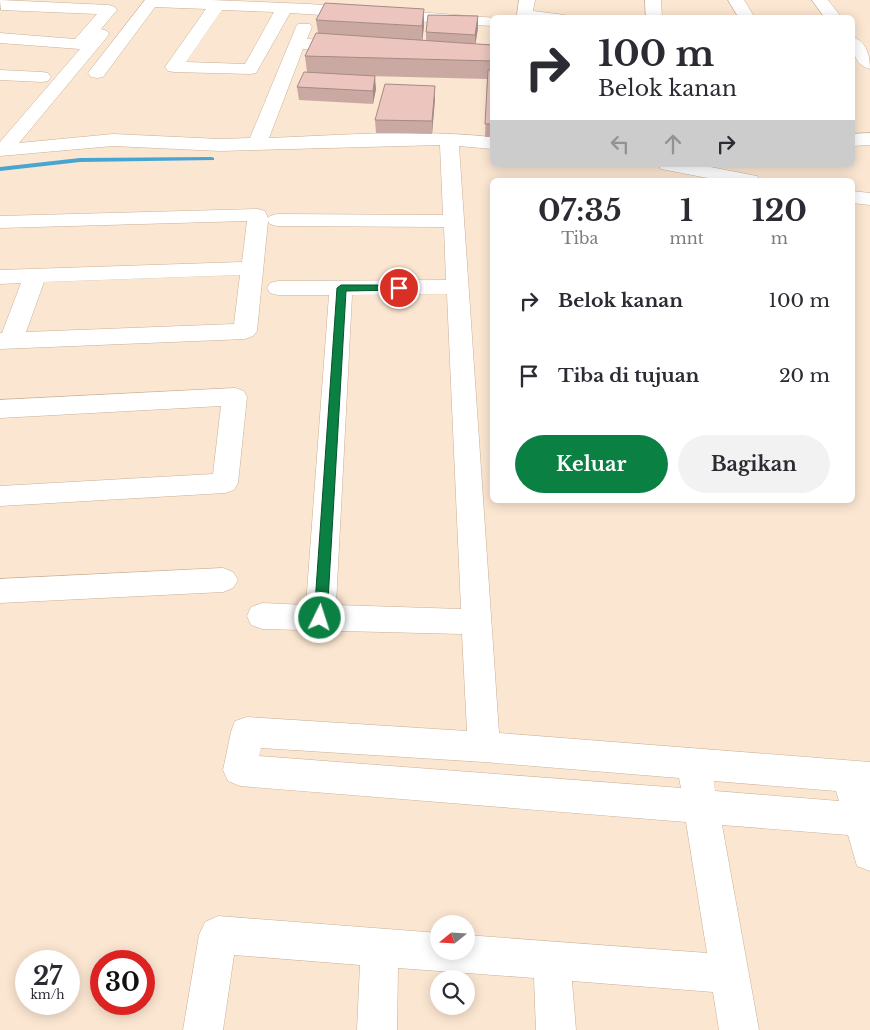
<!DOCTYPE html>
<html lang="id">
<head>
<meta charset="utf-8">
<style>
  body { margin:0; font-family:"Libre Baskerville",serif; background:#f2f2f3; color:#2b2b33; height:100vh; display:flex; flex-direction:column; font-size:19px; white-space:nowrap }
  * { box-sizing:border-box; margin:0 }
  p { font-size:16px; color:#7c7c81 }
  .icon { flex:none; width:28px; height:28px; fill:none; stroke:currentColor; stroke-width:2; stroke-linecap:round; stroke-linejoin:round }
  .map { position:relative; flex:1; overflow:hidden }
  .sheet { position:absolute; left:490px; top:178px; width:365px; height:325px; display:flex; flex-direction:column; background:#fff; border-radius:8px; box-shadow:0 2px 12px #0003 }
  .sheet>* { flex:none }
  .guide { position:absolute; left:490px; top:15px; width:365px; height:152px; border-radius:8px; box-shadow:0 2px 12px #0003; background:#fff; color:#2b2b33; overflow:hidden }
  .needle { width:32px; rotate:252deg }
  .fabs { position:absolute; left:430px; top:915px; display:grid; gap:10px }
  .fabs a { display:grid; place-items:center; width:45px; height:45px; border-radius:50%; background:#fff; box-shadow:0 2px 12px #0003; font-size:25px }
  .speed { position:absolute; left:15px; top:950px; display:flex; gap:10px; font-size:25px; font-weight:700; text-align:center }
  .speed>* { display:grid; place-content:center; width:65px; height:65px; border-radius:50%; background:#fff; box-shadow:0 2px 12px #0003; line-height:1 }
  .speed small { font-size:12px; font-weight:400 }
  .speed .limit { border:8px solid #d22; background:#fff; color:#111 }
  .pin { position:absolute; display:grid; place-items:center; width:42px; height:42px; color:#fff; margin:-21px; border:2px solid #fff; border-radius:50%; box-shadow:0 1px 5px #0007 }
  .me { position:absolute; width:55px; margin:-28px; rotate:4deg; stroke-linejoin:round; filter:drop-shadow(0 0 4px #0008) }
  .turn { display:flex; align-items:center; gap:18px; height:105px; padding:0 25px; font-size:22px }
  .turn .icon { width:65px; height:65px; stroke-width:2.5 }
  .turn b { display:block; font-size:35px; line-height:42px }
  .lanes { display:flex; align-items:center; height:48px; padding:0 25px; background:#0003; justify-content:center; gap:25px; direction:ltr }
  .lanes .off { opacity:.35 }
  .eta { display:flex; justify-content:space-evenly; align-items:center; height:85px; text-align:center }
  .eta b { font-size:30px; font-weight:700; line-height:35px }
  .primary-button { display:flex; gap:10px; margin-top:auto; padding:10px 25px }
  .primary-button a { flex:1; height:58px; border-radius:30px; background:#0b8043; color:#fff; font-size:20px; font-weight:700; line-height:58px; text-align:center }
  .primary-button a+a { background:#f2f2f3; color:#2b2b33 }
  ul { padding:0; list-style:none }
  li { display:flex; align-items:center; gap:15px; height:75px; padding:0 25px }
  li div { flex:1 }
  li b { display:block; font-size:19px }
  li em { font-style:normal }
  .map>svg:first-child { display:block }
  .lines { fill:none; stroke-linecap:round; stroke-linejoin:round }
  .stream { fill:#46a6d1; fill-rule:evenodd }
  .minor-casing { stroke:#cab097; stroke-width:1 }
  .minor { fill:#fff; fill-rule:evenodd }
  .wall { fill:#cba9a3 }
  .shaded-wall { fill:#a58a85 }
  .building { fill:#ecc5be; stroke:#a58a85 }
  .route { fill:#0b8043; stroke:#07532c }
</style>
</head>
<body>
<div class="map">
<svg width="870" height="1030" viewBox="0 0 870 1030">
  <rect width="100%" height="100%" fill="#fbe6d1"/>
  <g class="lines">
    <path class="stream" d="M212,157L214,158V160L80,162L0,171V167L80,158Z"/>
    <defs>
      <path id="minor" d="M0,0L109,5L115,7L117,10L101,29L107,31L109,34L107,37L19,143L113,134L220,139L250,138L296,27L298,24H310L312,27L307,39L349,41L355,42L357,46L355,50L349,51L303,49L269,138C343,135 418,129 492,137V149L459,146L499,733L870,762V871L857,866L848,835L722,825L759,1030H719L713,992L572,981L576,1030H536L534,978L398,968L397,1030H357L360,965L234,955L223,1030H183L199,935L205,922L218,916L439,933V951H466V935L707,953L686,822L240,786L228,781L223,770L231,732L235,721L247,717L467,731L462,634L262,629L251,625L247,616L251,607L262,603L306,605L329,295H278L270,293L267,288L270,283L278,281L446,280L444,227L277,226L270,224L268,221L257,331L253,336L245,339L0,349V333H2L21,283L0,284V270L242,262L247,221L0,228V216L258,209L265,211L268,218L270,216L277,214L443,215L440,145L220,151L113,146L0,156V142L80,49L0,43V33L75,39L97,14L1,10ZM240,275L234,324L26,332L44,282ZM447,294L461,609L336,605L352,295ZM261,748L484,762L679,778L681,788L259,756ZM714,781L836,791L839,801L715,791Z
        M145,0H211L309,4L497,18H492V26L290,13L256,73L250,74L174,72L168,71L165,67L206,9L155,7L103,77L97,78L91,77L88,73L91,69ZM222,10L274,12L245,64L186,62Z
        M519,0H535L533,11L565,15L567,18H519L517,15Z
        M645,0H661L662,18H646Z
        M728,0H744L755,18H739Z
        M812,0H828L842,18H825Z
        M852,37C867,41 870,56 870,69C855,65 852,51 852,37Z
        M0,70L42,72L48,73L51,77L48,81L42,82L0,80Z
        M870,133V145L852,146V134Z
        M658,165H700L757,176L760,180H718L661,169Z
        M852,191L870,193V205L852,203Z
        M235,388L244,391L247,397L238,483L234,490L225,493L0,506V486L213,474L221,406L0,418V400Z
        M223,568L233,572L238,580L233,588L223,592L0,603V579Z"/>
    </defs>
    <use href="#minor" class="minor-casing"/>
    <use href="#minor" class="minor"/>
  </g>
  <path class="wall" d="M478,16V28L475,44L492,45V137H485L487,79L368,76L376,89L373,104L299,100L297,87L307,72L305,56L318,33L316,20L424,26L422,40L426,41V32Z
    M435,99L432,134L376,133L375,120Z"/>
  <path class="shaded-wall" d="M424,9V26L422,44V26Z
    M478,16V28L475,47V35Z
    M375,76L376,89L373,104V91Z
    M435,86V99L432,134V121Z"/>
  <path class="building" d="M325,3L424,9L422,26L316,20Z
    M428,15L478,16L475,35L426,32Z
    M316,33L492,45V61L305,56Z
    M488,70H492V124H485Z
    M304,72L375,76L373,91L297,87Z
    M385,84L435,86L432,121L375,120Z"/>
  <path class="route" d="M341,285H399L404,288L399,290L346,291L327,618L325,622L320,623L316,622L314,618L337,288Z"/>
</svg>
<div class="fabs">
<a><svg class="needle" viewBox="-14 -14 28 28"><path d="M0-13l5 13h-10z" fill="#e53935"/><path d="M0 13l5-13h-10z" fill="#7c7c81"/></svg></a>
<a><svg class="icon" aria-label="search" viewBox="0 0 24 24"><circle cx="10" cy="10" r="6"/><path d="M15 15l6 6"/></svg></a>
</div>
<div class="speed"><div>27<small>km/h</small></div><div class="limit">30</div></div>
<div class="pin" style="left:399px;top:288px;background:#d93025"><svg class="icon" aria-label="arrive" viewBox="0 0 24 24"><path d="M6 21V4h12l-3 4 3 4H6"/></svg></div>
<svg class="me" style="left:320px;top:618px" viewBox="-20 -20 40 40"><circle r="17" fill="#0b8043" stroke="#fff" stroke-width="3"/><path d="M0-11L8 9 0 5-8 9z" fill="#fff"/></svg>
<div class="guide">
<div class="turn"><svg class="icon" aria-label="right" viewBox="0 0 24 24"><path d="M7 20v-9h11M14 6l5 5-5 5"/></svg><div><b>100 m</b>Belok kanan</div></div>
<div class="lanes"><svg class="icon off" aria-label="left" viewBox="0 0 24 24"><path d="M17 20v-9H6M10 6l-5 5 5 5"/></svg><svg class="icon off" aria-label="ahead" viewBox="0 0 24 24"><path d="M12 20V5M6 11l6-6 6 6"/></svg><svg class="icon" aria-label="right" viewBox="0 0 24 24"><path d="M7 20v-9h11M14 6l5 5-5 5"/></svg></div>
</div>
<section class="sheet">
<div class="eta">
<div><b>07:35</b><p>Tiba</p></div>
<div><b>1</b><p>mnt</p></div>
<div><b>120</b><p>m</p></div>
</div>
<ul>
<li><svg class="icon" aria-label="right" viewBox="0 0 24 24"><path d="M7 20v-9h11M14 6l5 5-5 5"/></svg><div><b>Belok kanan</b></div><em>100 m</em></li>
<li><svg class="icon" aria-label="arrive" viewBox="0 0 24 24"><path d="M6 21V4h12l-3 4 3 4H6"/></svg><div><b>Tiba di tujuan</b></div><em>20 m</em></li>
</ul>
<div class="primary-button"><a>Keluar</a><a>Bagikan</a></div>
</section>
</div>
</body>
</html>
